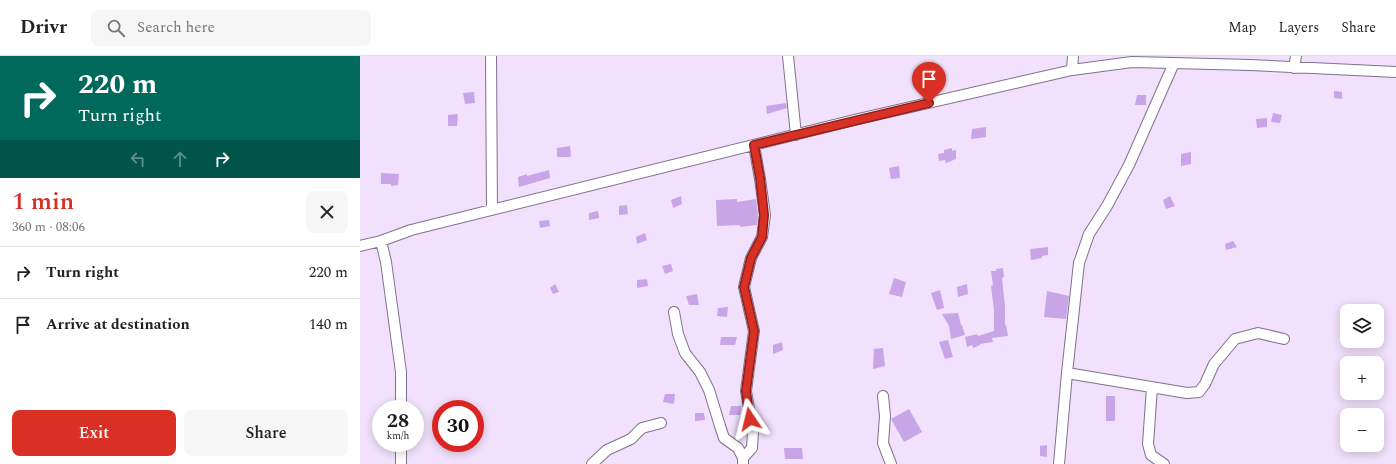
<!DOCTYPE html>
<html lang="en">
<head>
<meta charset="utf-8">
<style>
  body { margin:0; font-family:Spectral,serif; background:#f6f6f6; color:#222; height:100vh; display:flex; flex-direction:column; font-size:15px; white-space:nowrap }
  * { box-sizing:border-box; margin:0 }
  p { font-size:13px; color:#767676 }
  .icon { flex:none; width:22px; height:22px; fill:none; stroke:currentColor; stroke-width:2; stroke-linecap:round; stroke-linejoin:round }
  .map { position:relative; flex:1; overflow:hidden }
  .details { display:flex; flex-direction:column; background:#fff; width:360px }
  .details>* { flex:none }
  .banner { background:#00695c; color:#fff; overflow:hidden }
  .fabs { position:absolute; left:980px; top:248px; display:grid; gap:8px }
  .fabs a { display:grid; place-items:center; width:44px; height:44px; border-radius:8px; background:#fff; box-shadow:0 2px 10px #0003; font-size:20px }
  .speed { position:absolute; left:12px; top:344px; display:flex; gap:8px; font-size:20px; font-weight:700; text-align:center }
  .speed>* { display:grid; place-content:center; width:52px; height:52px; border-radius:50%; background:#fff; box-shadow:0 2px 10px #0003; line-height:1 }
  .speed small { font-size:10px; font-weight:400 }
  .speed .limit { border:6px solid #d22; background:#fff; color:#111 }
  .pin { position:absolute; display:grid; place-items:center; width:34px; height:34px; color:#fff; margin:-41px -17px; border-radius:50% 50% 50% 0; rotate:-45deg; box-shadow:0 0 4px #0007 }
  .pin .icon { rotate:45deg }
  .me { position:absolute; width:44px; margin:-22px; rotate:350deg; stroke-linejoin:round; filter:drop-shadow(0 0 3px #0008) }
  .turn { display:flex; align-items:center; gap:14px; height:84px; padding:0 12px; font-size:18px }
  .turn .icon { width:52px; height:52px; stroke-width:2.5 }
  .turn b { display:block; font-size:28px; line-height:34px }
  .lanes { display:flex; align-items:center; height:38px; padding:0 12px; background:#0003; justify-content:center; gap:20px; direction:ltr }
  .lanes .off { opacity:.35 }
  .round { display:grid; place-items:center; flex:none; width:42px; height:42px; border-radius:8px; background:#f6f6f6 }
  .headline { display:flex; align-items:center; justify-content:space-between; height:68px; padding:0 12px }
  h1 { font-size:24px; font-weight:600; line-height:30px; color:#d93025 }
  .cta { display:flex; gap:8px; margin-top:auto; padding:8px 12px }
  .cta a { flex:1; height:46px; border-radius:8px; background:#d93025; color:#fff; font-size:16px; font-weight:600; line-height:46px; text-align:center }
  .cta a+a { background:#f6f6f6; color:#222 }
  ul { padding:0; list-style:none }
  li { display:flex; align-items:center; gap:12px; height:52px; padding:0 12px; border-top:1px solid #e0e0e0 }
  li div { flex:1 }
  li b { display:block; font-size:15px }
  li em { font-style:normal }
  header { display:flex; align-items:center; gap:24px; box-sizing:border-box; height:56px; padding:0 20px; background:#fff; border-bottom:1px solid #e0e0e0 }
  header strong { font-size:19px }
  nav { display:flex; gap:22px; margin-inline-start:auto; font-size:14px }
  .search { width:280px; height:36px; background:#f6f6f6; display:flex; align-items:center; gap:10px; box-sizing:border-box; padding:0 14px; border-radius:8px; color:#767676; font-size:15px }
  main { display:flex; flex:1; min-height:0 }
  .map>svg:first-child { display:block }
  .building { fill:#c8a5e7 }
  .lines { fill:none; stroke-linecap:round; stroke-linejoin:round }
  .minor-casing { stroke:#80728b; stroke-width:12 }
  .minor { stroke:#fff; stroke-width:10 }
  .route-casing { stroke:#8d1f18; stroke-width:10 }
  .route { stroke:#d93025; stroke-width:7 }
</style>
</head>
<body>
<header>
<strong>Drivr</strong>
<div class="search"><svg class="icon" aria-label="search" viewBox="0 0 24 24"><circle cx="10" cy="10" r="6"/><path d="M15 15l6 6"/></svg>Search here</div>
<nav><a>Map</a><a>Layers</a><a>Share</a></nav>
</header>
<main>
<section class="details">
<div class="banner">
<div class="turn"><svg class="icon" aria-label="right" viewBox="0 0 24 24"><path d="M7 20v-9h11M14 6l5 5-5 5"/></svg><div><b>220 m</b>Turn right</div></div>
<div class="lanes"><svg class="icon off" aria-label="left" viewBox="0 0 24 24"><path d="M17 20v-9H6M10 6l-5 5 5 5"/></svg><svg class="icon off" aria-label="ahead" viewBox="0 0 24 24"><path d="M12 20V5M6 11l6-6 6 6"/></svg><svg class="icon" aria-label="right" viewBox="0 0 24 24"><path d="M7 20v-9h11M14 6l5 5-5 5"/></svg></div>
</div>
<div class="headline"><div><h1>1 min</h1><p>360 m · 08:06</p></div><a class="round"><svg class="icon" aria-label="close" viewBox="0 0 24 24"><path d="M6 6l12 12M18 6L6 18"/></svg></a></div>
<ul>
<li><svg class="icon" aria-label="right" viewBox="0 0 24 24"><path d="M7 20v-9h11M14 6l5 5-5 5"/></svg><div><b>Turn right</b></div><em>220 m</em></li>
<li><svg class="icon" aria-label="arrive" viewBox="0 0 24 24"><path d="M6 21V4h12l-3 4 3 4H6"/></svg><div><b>Arrive at destination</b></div><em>140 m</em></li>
</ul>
<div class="cta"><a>Exit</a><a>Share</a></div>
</section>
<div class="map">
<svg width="1036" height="408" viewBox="0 0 1036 408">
  <rect width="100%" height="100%" fill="#f1e1fc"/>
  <path class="building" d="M974,35L982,36V43L974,42Z
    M114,36L115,47L105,48L103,37Z
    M777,39H786V49H775Z
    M426,47L427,52L407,58L406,50Z
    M913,57L922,59L920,67L911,66Z
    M98,58L97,70H88V59Z
    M907,62V71L897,72L896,63Z
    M626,71V81L611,83L612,73Z
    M210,90L211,101H197V92Z
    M592,92V95L596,94V103L586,107L585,104L579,105L578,98L584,97V94Z
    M831,96V108L821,110V98Z
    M539,110L540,122L531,123L529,112Z
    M189,114L190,122L159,131L158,121L167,118V120Z
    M21,117L39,118L38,129L31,130V128H21Z
    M321,140L322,148L313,152L311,144Z
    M810,140L815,150L806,153L803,144Z
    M377,143V146L396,143L398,159L397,169L380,171V169L357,170L356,144Z
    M267,149L268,158L259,159V150Z
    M238,155L239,162L229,164V157Z
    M189,164L190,170L180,172L179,165Z
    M285,177L287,184L277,188L276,181Z
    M873,185L877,191L866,194L865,188Z
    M688,191V199L682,200V202L671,204L670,193Z
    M311,208L313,215L305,218L302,210Z
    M643,212L644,221L642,222L645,251V269H646L648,280L632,282L633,286L620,288V289L613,292L612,289L607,291L605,281L617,278L618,280L634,275V254L631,230L633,229L631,215H636V213Z
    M534,222L546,226L542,241L529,238Z
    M287,223L288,230L277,232V224Z
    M195,228L199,236L193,238L190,232Z
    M607,228L608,238L598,241L597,231Z
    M580,234L584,252L577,254L571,237Z
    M687,235L709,240L706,263L684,261Z
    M337,238L339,249H329L326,240Z
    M368,251L367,261L357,260L358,252Z
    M598,257L601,269H602L605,279L591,283L589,270L582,258Z
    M361,281H377L375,289H360Z
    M588,284L593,301L585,303L579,286Z
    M422,286L423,294L413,298V289Z
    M523,292L525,310L513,313L514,293Z
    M305,338H315L314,348L303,346Z
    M746,340H755V365H746Z
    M371,350H381L380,359H369Z
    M549,353L562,376L544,386L531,363Z
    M335,357H344L345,364L335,365Z
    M687,389V401L680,400V390Z
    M424,392H442L443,403H425Z"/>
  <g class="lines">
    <defs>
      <path id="minor" d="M131,0L132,154
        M428,0L436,79
        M934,12L936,0
        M712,14L713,0
        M21,185L26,206L41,316V353
        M0,190L21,185L51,174L494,64L712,14L772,6L814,7
        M314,256L318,278L325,297L340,316L349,334L360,370L364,382L378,392L383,402V408
        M707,317L827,337L839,336L845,328L854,308L875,283L898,277L924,283
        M792,331L788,388L791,399L804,408
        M523,340L525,360L523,387L531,408
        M41,387V408
        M383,402L392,392L393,376L386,335L394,275L384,231L391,202L402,181L405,159L400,123L394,89
        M232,408L247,394L271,383L282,372L301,367
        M699,408L707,317L719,207L729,178L747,150L769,109L814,7L890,9L1036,16"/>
    </defs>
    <use href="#minor" class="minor-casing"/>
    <use href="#minor" class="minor"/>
  </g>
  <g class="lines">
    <defs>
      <path id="route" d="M390,363L386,335L394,275L384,231L391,202L402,181L404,159L400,122L394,89L569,47"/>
    </defs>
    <use href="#route" class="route-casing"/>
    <use href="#route" class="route"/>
  </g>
</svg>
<div class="fabs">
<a><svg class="icon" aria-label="layers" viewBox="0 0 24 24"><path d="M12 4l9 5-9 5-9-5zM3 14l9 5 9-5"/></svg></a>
<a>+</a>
<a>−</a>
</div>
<div class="speed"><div>28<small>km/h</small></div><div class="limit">30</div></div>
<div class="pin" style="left:569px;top:47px;background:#d93025"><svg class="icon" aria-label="arrive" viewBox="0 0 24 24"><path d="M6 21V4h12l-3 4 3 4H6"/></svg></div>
<svg class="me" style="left:390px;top:363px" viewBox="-20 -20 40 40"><path d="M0-17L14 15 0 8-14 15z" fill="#d93025" stroke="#fff" stroke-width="4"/></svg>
</div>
</main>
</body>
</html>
